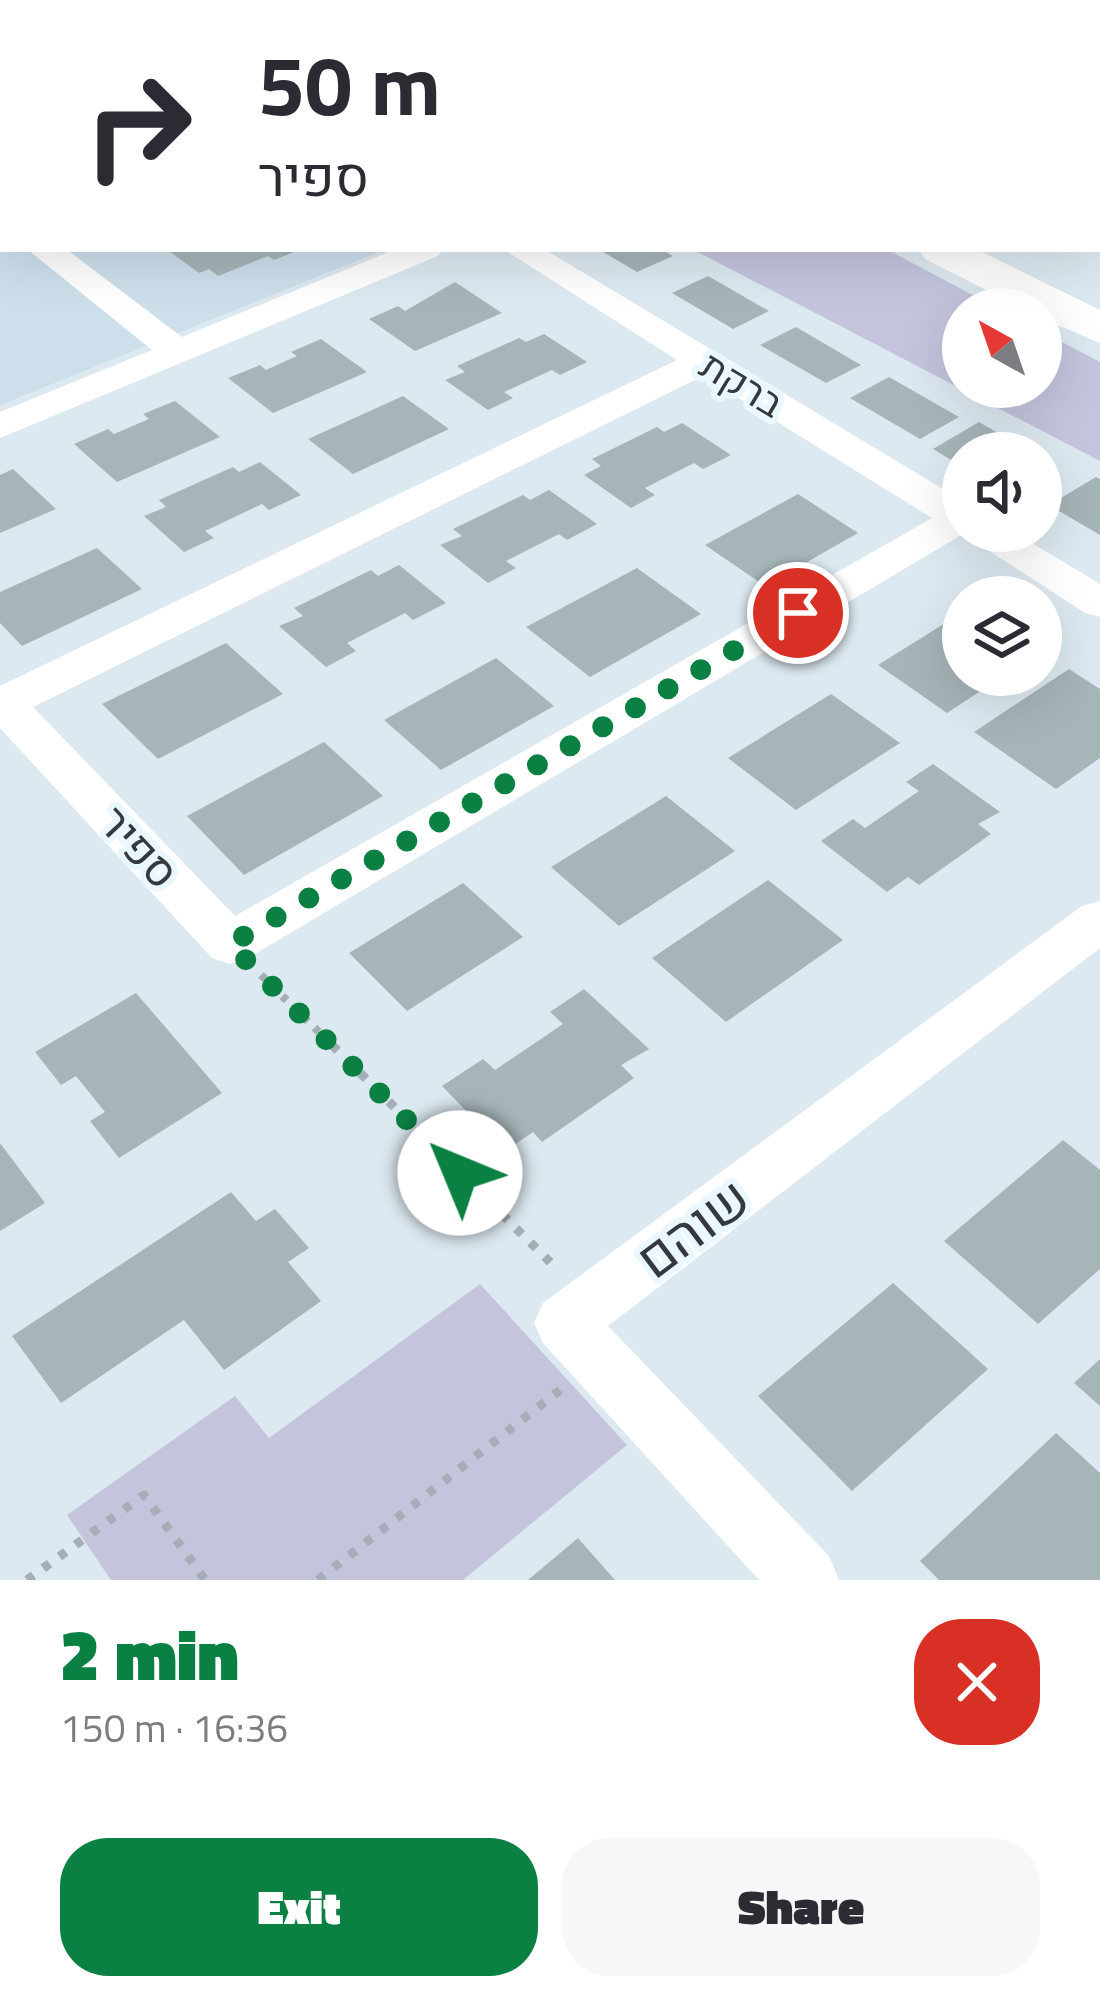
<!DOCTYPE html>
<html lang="en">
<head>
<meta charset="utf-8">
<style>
  body { margin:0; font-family:"Titillium Web",Heebo,sans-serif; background:#f7f7f7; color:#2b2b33; height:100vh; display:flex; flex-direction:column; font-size:45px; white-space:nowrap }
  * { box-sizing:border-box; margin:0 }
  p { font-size:39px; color:#7c7c81 }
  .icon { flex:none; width:66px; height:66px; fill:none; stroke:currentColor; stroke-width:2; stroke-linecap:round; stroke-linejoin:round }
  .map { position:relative; height:1580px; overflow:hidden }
  .panel { display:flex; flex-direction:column; background:#fff; flex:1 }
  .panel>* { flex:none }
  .top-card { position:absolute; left:0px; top:0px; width:1101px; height:252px; box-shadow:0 12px 48px #0002; background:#fff; color:#2b2b33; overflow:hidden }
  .needle { width:78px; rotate:320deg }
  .buttons { position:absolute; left:942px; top:288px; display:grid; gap:24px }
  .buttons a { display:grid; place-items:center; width:120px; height:120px; border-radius:50%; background:#fff; box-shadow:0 12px 48px #0002; font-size:60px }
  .pin { position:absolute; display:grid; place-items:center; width:102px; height:102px; color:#fff; margin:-51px; border:6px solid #fff; border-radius:50%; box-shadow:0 3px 12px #0007 }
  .me { position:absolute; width:132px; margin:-66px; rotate:315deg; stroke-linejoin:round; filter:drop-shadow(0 0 9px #0008) }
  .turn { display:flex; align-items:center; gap:42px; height:252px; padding:0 60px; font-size:54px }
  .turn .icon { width:156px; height:156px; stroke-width:2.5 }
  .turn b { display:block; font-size:84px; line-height:102px }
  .round { display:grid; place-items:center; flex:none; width:126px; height:126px; border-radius:48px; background:#f7f7f7 }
  .headline { display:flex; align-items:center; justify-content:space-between; height:204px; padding:0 60px }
  h1 { font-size:72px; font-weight:800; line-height:90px; color:#0b8043 }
  .cta { display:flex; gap:24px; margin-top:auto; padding:24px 60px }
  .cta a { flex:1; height:138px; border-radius:48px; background:#0b8043; color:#fff; font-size:48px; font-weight:800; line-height:138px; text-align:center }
  .cta a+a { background:#f7f7f7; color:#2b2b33 }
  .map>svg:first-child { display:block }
  .built { fill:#ccdfeb }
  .green { fill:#c4c5dd }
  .building { fill:#a6b5b8 }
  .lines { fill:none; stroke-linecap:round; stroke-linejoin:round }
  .path-far1 { stroke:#a5aeb5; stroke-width:8; stroke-dasharray:6 9; stroke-linecap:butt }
  .path { stroke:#a5aeb5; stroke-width:9; stroke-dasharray:8 12; stroke-linecap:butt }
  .minor { fill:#fff; fill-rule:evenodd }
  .major { fill:#fff; fill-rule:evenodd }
  .rail-casing { stroke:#636a6f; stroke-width:9 }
  .rail { stroke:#ebf7ff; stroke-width:6; stroke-dasharray:18; stroke-linecap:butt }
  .route { stroke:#0b8043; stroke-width:21; stroke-dasharray:0 37.8 }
  .labels { text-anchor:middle; stroke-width:12; stroke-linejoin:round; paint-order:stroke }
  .far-street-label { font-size:39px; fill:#35393d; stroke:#ebf7ff }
  .street-label { font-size:45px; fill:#35393d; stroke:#ebf7ff }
  .near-street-label { font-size:54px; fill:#35393d; stroke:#ebf7ff }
</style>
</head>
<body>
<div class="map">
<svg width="1100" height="1580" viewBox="0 0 1100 1580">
  <rect width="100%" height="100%" fill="#dde9f1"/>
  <path class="built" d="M0,0L61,3H3V249H386L0,405Z"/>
  <path class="green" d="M692,249H886L999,309H963V387H1041V331L1100,362V461Z
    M480,1284L627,1445L463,1580H111L67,1515L235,1396L269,1438Z"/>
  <path class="building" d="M175,249H302L274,260L268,256L218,276L209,269L199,273L169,251Z
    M598,249H661L673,256L637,272Z
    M708,276L769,311L733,329L672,293Z
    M455,282L502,313L415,351L369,319L398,306L405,311Z
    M796,327L861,365L826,383L760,345Z
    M544,334L587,362L560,375L552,370L504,392L513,398L488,410L445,380L465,372L457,366L519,338L526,342Z
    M321,339L367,372L273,413L228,378L260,365L266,370L297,356L291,352Z
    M889,377L959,417L920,439L850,398Z
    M403,396L449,429L353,474L308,439Z
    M175,401L220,437L117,482L74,444L108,429L114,434L149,419L143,414Z
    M979,422L1033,453H963V467L933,449Z
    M682,423L731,455L703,469L694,463L645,488L655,495L631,508L584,475L601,466L592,459L657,427L664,432Z
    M260,462L301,495L269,510L262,504L205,531L214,538L184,552L144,516L166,507L159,500L233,467L239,472Z
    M13,469L56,509L0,533V475Z
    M1096,477L1100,479V535L1049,505Z
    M549,490L597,524L567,540L559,534L506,561L516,568L488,583L440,545L462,536L453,529L523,495L530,500Z
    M798,494L858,533L765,586L705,545Z
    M97,548L142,589L22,646L0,623V592Z
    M399,565L446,603L413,620L405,613L347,643L356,651L326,667L279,626L303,616L294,608L371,570L378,576Z
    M637,568L701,614L590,677L526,627Z
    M963,612V675H1005L947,713L878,665Z
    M226,643L283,694L158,759L102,704Z
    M496,658L554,706L441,770L384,720Z
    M1069,669L1100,689V758L1056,789L974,732Z
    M831,694L900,743L796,810L728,758Z
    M324,742L383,796L244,875L187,816Z
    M933,764L1000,812L978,824L991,834L919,885L908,877L887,892L821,841L853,819L865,828L919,791L906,782Z
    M666,796L735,851L619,926L551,867Z
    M768,880L843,940L726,1022L652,958Z
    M463,883L523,937L407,1011L349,953Z
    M584,989L649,1049L621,1065L634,1078L542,1142L533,1132L505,1151L442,1086L483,1059L495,1070L563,1024L550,1012Z
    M136,993L222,1093L119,1158L90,1121L105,1112L76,1076L61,1085L35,1052Z
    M1063,1140L1100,1170V1269L1038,1324L944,1241Z
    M0,1143L45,1203L0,1231Z
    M231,1192L256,1221L275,1209L309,1248L288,1262L321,1301L224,1370L184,1320L61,1403L12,1336Z
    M893,1283L988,1369L852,1491L758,1396Z
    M1100,1359V1406L1074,1383Z
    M1056,1433L1100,1473V1580H939L920,1561Z
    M578,1538L615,1580H528Z"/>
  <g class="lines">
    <path class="path-far1" d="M261,975L335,1048"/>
    <path class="path" d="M332,1045L557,1269
      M27,1580L144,1495L205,1580
      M318,1580L560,1390"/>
    <path class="minor" d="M105,0H136L138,3H107Z
      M171,0H202L204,3H173Z
      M0,205L3,206V227L0,226Z
      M27,249H66L182,337L396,249H443L438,256L0,438V412L152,350Z
      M503,249H544L963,501V531H1012L1100,584V617L1085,613L963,534L248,958L230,964L212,958L0,728V686L677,360ZM703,376L932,518L235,916L33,707Z
      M1100,901V948L608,1326L829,1556L839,1580H759L543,1343L534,1323L543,1303L1082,906Z"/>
    <path class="major" d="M432,0H472L475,3H434Z
      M490,0H530L533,3H492Z
      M918,249H976L1100,310V343L1041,318V309H1024L925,259Z"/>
    <defs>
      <path id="rail" d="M831,0L838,3
        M869,0L876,3"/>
    </defs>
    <use href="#rail" class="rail-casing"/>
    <use href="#rail" class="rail"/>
  </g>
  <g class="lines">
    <path class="route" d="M460,1173L230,944L798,613"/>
  </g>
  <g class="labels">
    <g class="far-street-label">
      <text transform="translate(742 384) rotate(31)" y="14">ברקת</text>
    </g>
    <g class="street-label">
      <text transform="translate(139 847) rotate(47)" y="16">ספיר</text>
    </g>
    <g class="near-street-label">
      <text transform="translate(693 1228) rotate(-37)" y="19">שוהם</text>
    </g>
  </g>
</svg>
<div class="buttons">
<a><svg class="needle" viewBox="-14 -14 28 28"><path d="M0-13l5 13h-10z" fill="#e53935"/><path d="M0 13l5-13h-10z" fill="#7c7c81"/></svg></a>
<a><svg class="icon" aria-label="sound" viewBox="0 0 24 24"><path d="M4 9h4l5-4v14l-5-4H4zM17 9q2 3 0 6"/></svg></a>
<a><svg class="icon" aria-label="layers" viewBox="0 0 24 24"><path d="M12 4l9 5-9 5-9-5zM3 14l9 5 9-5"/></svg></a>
</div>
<div class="pin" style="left:798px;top:613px;background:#d93025"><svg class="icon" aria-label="arrive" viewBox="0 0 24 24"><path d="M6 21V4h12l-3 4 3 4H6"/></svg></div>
<svg class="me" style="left:460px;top:1173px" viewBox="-20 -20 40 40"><circle r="19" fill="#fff"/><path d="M0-13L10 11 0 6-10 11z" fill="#0b8043"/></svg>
<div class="top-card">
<div class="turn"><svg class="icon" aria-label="right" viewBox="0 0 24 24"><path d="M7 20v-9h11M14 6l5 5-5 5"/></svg><div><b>50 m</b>ספיר</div></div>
</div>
</div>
<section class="panel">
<div class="headline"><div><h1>2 min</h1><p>150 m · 16:36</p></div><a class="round" style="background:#d93025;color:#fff"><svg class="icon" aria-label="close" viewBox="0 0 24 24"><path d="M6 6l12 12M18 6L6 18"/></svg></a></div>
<div class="cta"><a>Exit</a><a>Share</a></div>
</section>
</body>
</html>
